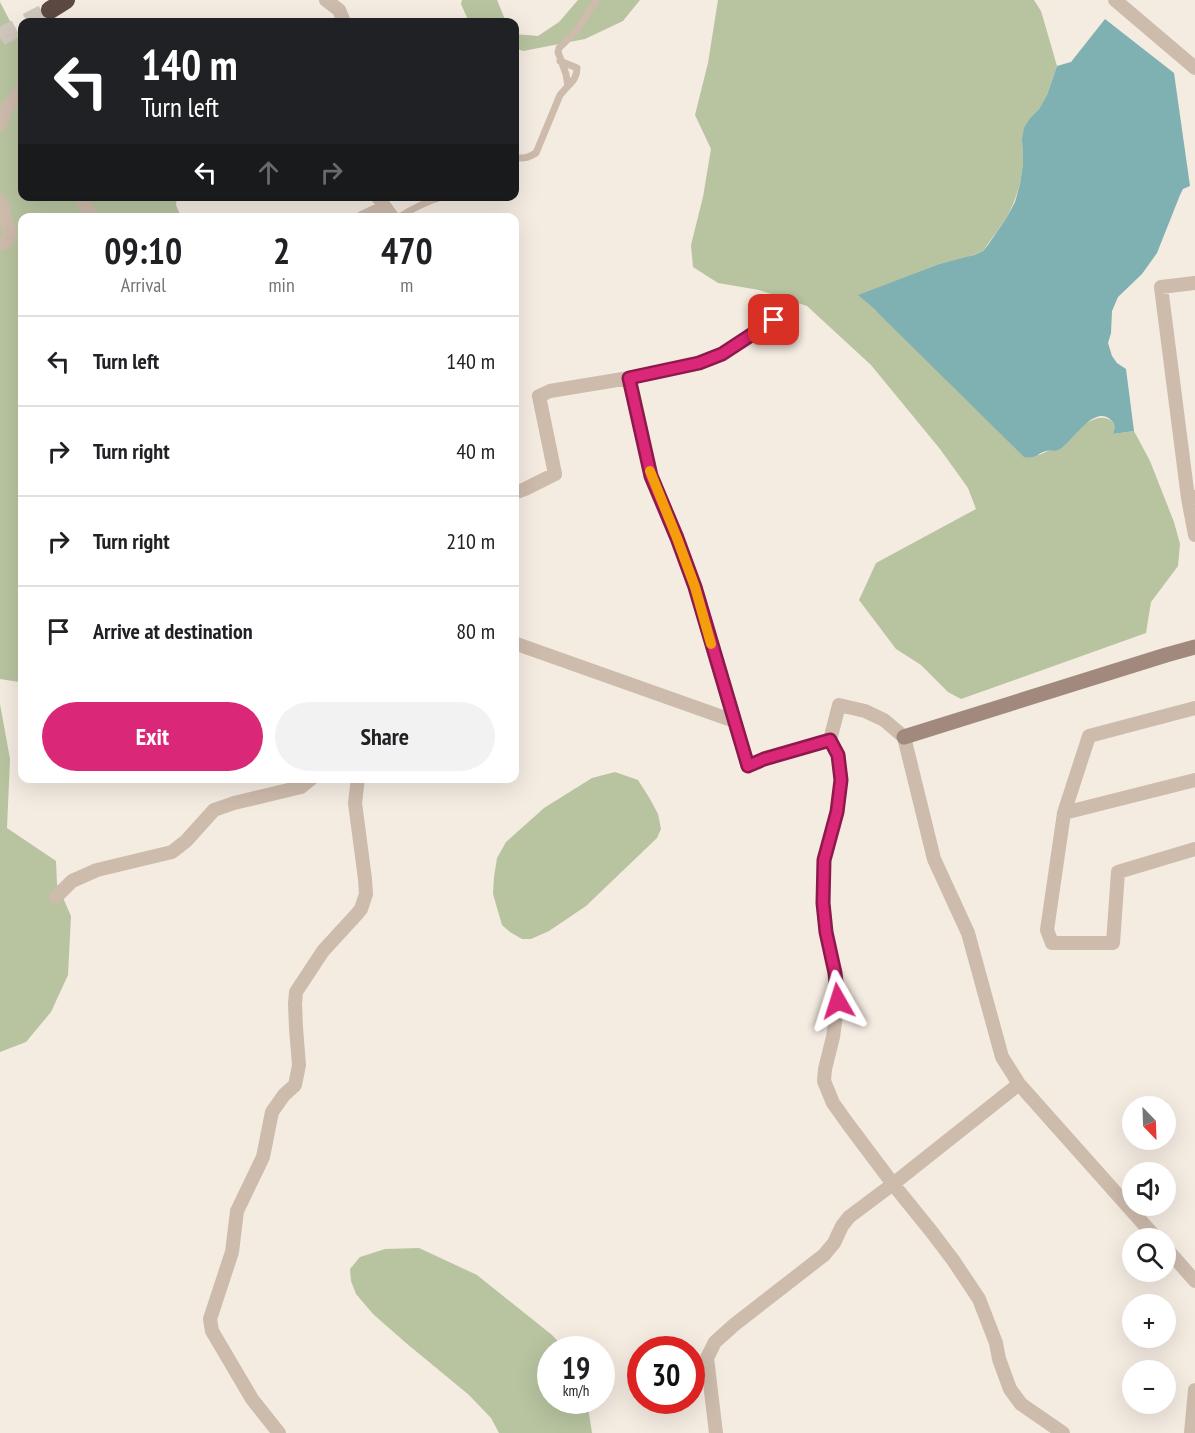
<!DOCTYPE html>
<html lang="en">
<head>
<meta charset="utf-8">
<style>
  body { margin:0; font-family:"PT Sans Narrow",sans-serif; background:#f2f2f2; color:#202124; height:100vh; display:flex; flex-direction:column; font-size:22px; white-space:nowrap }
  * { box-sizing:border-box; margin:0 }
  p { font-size:20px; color:#757577 }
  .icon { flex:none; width:33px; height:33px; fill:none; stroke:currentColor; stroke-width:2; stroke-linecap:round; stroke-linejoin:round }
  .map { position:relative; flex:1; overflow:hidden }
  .sheet { position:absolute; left:18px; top:213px; width:501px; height:570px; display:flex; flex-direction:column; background:#fff; border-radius:12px; box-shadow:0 6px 24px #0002 }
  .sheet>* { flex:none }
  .hud { position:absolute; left:18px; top:18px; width:501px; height:183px; border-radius:12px; box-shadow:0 6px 24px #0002; background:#202124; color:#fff; overflow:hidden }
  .needle { width:39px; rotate:157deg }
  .tools { position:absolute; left:1122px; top:1096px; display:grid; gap:12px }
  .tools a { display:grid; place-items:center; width:54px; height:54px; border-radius:50%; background:#fff; box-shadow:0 6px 24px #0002; font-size:30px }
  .speed { position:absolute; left:537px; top:1336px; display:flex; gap:12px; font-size:30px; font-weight:700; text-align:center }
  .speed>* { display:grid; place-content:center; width:78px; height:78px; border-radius:50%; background:#fff; box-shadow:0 6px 24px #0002; line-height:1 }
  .speed small { font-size:15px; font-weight:400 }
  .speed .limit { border:9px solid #d22; background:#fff; color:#111 }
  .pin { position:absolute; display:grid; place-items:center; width:51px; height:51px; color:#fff; margin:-26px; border-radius:12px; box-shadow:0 3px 9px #0006 }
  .me { position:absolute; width:66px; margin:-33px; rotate:354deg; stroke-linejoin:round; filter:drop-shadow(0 0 4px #0008) }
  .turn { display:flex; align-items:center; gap:21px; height:126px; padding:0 24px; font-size:27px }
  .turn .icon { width:78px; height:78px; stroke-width:2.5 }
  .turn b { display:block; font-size:42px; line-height:51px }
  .lanes { display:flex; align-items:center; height:57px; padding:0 24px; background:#0003; justify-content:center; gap:30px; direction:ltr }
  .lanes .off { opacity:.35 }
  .eta { display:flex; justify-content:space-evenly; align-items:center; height:102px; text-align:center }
  .eta b { font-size:36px; font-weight:700; line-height:42px }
  .action { display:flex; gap:12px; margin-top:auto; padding:12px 24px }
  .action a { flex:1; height:69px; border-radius:36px; background:#db2777; color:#fff; font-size:24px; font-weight:700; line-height:69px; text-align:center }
  .action a+a { background:#f2f2f2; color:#202124 }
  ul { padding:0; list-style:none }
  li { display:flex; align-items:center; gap:18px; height:90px; padding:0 24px; border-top:2px solid #e0e0e0 }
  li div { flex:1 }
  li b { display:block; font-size:22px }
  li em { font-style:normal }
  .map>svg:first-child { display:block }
  .green { fill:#b8c4a0 }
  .water { fill:#7fb0b2 }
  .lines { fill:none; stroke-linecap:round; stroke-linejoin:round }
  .highway-tunnel { stroke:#cfc6bd; stroke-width:18; stroke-dasharray:18 9; stroke-linecap:butt }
  .lane { stroke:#cdbbac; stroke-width:7 }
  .street { stroke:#cdbbac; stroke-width:14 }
  .secondary { stroke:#a18a7d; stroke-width:15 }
  .highway { stroke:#5c4a42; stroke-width:18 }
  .route-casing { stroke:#8e194d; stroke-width:15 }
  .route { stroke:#db2777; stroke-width:10 }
  .slow { stroke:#f59e0b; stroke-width:10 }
</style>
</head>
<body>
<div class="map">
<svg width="1195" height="1433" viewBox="0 0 1195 1433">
  <rect width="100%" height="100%" fill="#f4ebe1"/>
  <path class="green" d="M462,0H497L506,22H469L461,4Z
    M578,0H640L623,21L585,39L523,51L515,48L514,34L538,36L559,22Z
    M718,0H1034L1041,11L1057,66L1047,95L1039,109L1030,118L1022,139L1023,164L1020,184L1014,202L1007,217L983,251L968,257L939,264L859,295L866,302L1039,455L1048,451H1053C1065,441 1092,411 1108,419C1115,422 1115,427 1113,434L1134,431L1150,461L1174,522L1180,544L1178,566L1151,602L1146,633L961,699L948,692L921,665L896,649L859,600L876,563L976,509L968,488L940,449L871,365L807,306L759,290L718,283L693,267L691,245L703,197L711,149L695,115L708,63Z
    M0,2L22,44V196L177,197L176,205L181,217L22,218V688L19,682L0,679Z
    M0,704L10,759L7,828L56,861L57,884L71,916L68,975L51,1012L26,1042L0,1052Z
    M615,772L638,780L650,799L658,814L661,829L657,838L586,906L549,931L531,939H522L510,932L502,925L493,894L494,877L497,858L506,842L544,808L592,778Z
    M419,1248L477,1275L552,1335L566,1350H550V1401H587L592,1433H499L491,1418L469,1395L406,1343L373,1314L356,1294L351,1281L350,1269L360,1257L385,1249Z"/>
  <path class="water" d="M1105,19L1174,73L1190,186L1183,189L1180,195L1157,253L1142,274L1118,297L1112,311L1111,333L1108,343L1112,356L1117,363L1126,369L1134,431L1113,434C1114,429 1116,426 1112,421C1095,402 1072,442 1060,449C1055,452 1051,450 1046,451C1036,454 1036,459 1024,457L874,309L858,295L939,264L974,255L983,251L988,245L1007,217L1015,202L1020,184L1023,164L1022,139L1024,128L1030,118L1039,109L1047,95L1057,66L1071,62Z"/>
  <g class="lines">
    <path class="highway-tunnel" d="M27,22L50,10
      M0,37L22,25"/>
    <path class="lane" d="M560,61L577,68C577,76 574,80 568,86
      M514,157C523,159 528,158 536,153L560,95L568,86L566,74L558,52L559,48L578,29L596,0
      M398,218C413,208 427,201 445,196"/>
    <path class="street" d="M326,0L339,10L344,22
      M1115,0L1195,68
      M0,124L7,108L22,89
      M81,196L90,218
      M377,196L393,218
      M0,200L10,234L6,242L0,244
      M362,218L385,207
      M1195,283L1161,287L1188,498L1195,497
      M629,378L651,476L677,538L695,587L748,766L763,759L830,740
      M514,493L525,489L555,474L539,396L550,391L629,378L700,363L722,354L774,320
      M1188,498L1195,535
      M514,643L734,721
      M1195,708L1089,736L1064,813L1047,930L1052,943H1113L1118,872L1195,849
      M1064,813L1195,780
      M56,897L72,881L97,870L172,852L186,841L214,810L234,803L301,787L312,778
      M1166,1248L1195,1281
      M279,1433L252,1399L212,1331L210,1319L232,1252L237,1211L263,1157L272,1112L284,1095L295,1085L299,1065L296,1028L295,1004L296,992L323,951L356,915L361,909L366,894L365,879L355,803L358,778
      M716,1433L707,1358L715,1342L734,1325L824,1255L834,1243L842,1226L849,1217L893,1184L1019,1084
      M1063,1433L1021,1404L1010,1389L999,1359L996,1343L979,1299L953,1260L931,1231L893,1184L848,1124L833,1103L824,1081L825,1069L833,1037L838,1001L835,973L826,932L823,903L824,860L837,812L841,780L838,755L830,740L839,705L865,711L884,720L904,737L934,859L968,933L1002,1057L1019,1084L1157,1239
      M1191,1433L1195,1390"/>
    <path class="secondary" d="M904,737L1166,655L1195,647"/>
    <path class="highway" d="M50,10L66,0"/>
  </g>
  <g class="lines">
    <defs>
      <path id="route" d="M774,320L722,354L699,363L629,378L651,476L677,538L695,587L748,766L764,759L830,740L838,755L841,780L837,812L824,860L823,903L826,932L835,973L838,1001"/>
    </defs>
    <use href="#route" class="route-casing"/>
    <use href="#route" class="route"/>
    <path class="slow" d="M650,471L677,538L695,587L711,644"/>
  </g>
</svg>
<div class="tools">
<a><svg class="needle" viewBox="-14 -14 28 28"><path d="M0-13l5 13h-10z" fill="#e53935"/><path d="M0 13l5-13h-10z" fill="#757577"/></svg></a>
<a><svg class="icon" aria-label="sound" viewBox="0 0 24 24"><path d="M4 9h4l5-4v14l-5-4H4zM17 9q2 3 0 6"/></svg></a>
<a><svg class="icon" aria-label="search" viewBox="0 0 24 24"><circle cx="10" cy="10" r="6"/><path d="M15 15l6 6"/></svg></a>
<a>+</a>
<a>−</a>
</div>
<div class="speed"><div>19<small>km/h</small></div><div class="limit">30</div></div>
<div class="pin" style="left:774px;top:320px;background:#d93025"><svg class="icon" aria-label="arrive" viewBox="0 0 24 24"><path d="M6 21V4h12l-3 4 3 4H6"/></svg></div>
<svg class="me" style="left:838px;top:1001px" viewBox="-20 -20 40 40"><path d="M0-17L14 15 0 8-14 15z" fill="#db2777" stroke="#fff" stroke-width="4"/></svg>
<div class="hud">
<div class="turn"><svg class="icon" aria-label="left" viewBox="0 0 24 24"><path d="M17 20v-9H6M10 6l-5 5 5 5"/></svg><div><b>140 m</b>Turn left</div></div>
<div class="lanes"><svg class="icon" aria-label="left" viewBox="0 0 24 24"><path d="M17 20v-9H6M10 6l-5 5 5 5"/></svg><svg class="icon off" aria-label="ahead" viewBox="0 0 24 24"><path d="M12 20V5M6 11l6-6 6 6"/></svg><svg class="icon off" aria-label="right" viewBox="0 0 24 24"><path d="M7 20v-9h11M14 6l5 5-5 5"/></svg></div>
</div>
<section class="sheet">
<div class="eta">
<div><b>09:10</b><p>Arrival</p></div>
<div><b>2</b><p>min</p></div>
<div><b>470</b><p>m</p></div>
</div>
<ul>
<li><svg class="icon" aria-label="left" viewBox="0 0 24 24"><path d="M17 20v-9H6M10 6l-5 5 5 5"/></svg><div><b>Turn left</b></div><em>140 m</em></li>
<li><svg class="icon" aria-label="right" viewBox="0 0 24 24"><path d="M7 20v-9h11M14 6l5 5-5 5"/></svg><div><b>Turn right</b></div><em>40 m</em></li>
<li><svg class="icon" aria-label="right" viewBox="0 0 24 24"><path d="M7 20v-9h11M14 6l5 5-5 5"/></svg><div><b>Turn right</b></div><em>210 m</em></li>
<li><svg class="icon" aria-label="arrive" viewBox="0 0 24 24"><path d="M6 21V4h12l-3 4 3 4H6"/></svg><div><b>Arrive at destination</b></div><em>80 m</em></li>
</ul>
<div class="action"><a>Exit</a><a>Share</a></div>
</section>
</div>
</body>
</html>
